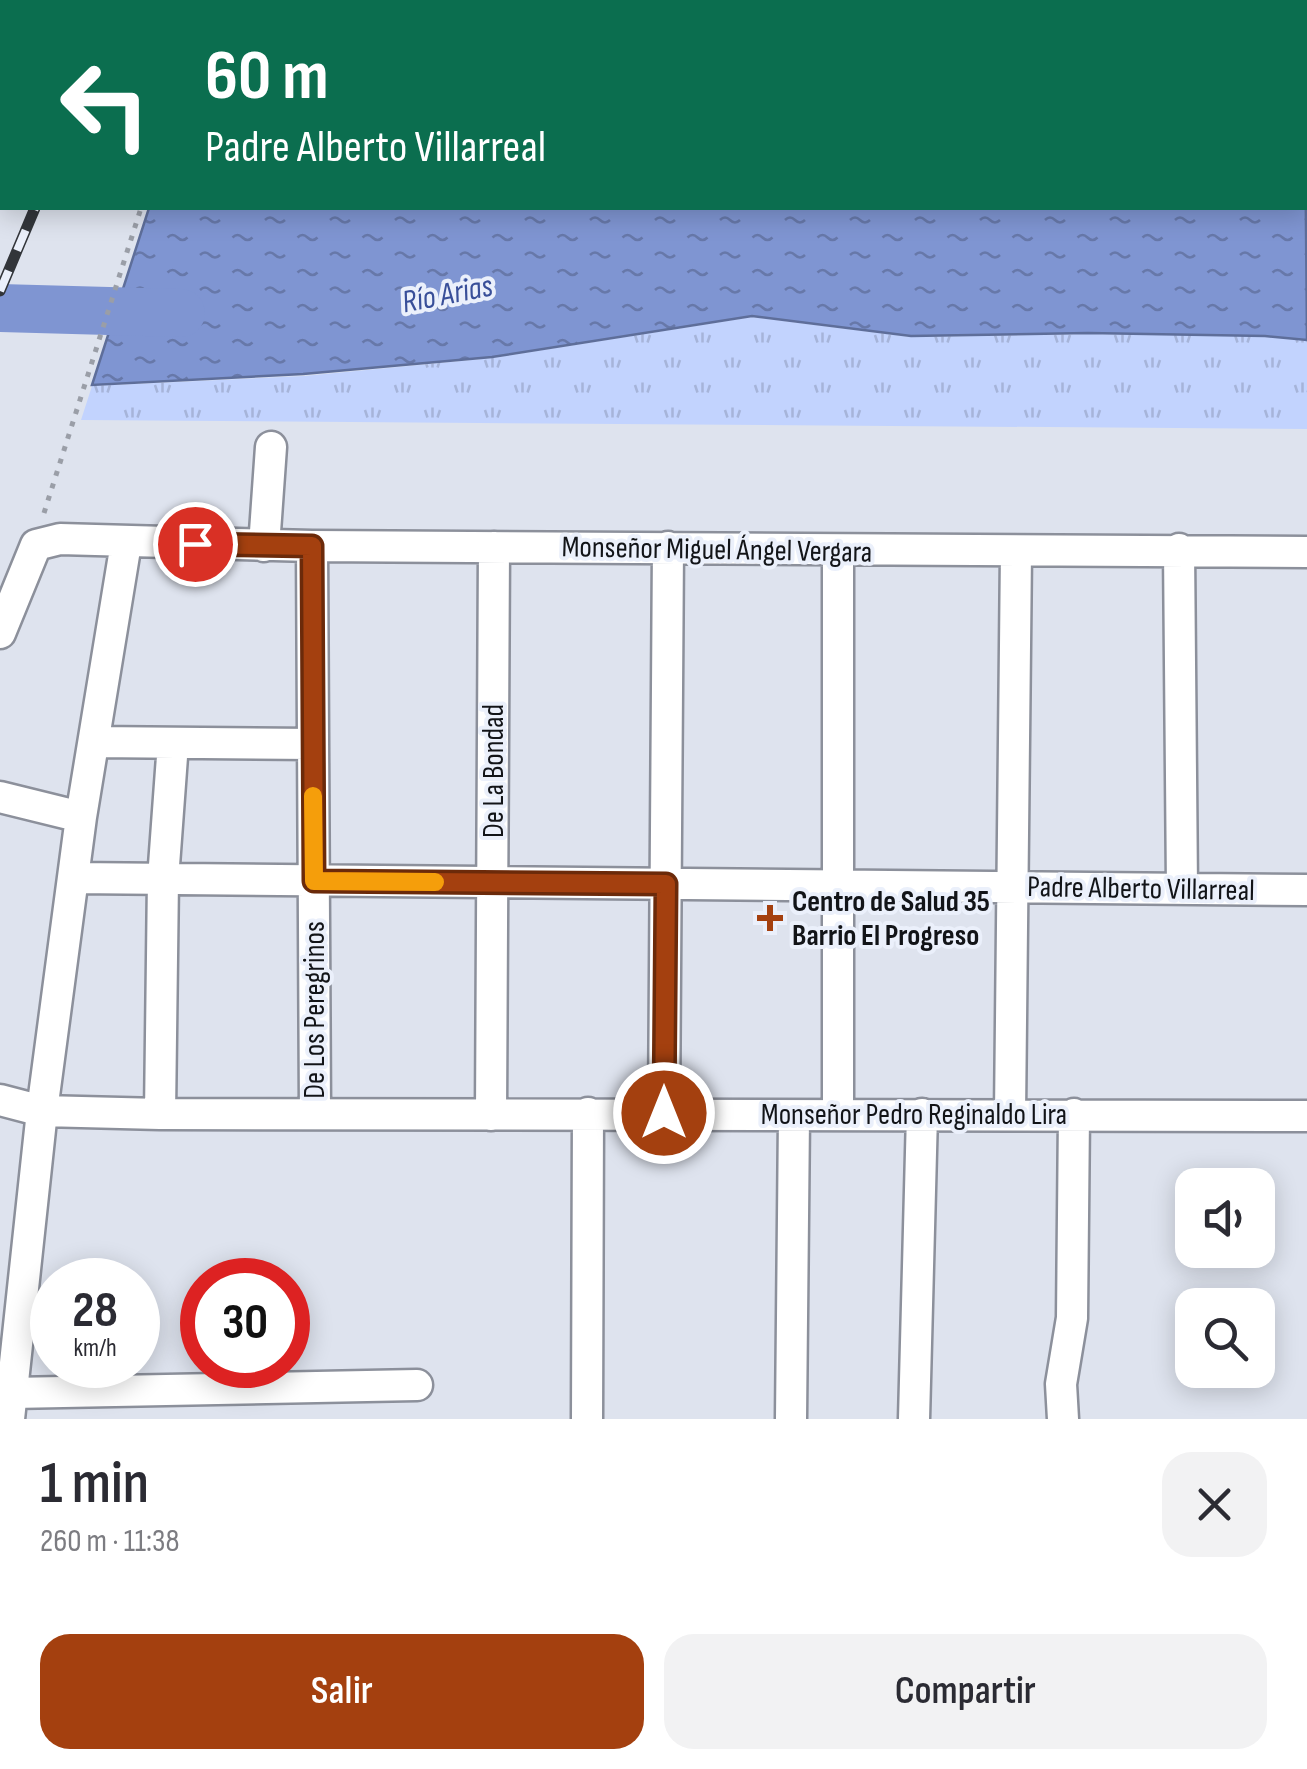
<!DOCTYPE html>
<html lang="es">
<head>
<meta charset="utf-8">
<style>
  body { margin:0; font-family:"Sofia Sans Condensed",sans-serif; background:#f2f2f3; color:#2b2b33; height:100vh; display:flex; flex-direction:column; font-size:38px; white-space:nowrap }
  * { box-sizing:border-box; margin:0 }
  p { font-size:32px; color:#7c7c81 }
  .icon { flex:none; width:55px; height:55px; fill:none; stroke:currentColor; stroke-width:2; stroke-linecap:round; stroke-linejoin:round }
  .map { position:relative; height:1419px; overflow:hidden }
  .panel { display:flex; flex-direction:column; background:#fff; flex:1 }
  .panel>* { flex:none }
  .hud { position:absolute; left:0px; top:0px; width:1308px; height:210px; box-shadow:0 5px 25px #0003; background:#0b6e4f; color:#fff; overflow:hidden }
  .tools { position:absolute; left:1175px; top:1168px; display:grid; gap:20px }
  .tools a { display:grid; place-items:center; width:100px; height:100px; border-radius:20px; background:#fff; box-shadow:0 5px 25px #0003; font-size:50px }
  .speed { position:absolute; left:30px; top:1258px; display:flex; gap:20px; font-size:50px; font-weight:700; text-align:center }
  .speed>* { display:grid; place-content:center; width:130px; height:130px; border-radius:50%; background:#fff; box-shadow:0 5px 25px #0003; line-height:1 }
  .speed small { font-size:25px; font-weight:400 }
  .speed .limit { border:15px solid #d22; background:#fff; color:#111 }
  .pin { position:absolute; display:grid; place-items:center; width:85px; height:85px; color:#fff; margin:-42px; border:5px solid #fff; border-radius:50%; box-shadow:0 2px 10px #0007 }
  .me { position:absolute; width:110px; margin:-55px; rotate:0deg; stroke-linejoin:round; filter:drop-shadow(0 0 8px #0008) }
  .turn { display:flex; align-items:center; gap:35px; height:210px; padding:0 40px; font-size:45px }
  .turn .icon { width:130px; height:130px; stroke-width:2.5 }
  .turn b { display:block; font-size:70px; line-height:85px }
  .round { display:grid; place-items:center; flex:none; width:105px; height:105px; border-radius:30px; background:#f2f2f3 }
  .head { display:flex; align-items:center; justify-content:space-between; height:170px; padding:0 40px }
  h1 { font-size:60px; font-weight:600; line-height:75px }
  .action { display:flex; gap:20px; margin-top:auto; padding:20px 40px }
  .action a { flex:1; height:115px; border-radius:30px; background:#a4400f; color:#fff; font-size:40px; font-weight:600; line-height:115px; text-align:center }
  .action a+a { background:#f2f2f3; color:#2b2b33 }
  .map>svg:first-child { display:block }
  .grass { fill:url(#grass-tufts) }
  .water { fill:url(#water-ripples); stroke:#5e6e9a; stroke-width:2.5 }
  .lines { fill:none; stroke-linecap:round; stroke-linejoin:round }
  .river { stroke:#7f95d2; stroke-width:48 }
  .street-casing { stroke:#8c909b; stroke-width:35 }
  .path { stroke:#9a9ea7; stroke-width:5; stroke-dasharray:5 8; stroke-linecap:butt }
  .street { stroke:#fff; stroke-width:30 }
  .rail-casing { stroke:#32353a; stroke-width:11 }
  .rail { stroke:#ebf0fb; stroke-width:8; stroke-dasharray:22; stroke-linecap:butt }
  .route-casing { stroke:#6b2a0a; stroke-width:25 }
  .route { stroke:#a4400f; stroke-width:18 }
  .slow { stroke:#f59e0b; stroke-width:18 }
  .poi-dot { fill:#a4400f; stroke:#ebf0fb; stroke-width:4 }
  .labels { text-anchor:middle; stroke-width:8; stroke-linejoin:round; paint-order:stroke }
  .street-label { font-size:30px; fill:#121418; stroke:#ebf0fb }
  .poi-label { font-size:30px; font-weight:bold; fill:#121418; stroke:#ebf0fb; text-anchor:start }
  .water-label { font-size:32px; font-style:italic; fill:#394f99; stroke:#ebf0fb }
</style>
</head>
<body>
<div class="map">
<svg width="1307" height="1419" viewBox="0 0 1307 1419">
  <defs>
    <pattern id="grass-tufts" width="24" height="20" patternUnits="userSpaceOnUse" patternTransform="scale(2.5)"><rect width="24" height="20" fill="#c2d3fe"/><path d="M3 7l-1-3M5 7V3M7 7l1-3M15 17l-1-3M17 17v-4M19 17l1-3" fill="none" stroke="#a6b4d9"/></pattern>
    <pattern id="water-ripples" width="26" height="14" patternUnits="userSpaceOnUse" patternTransform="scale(2.5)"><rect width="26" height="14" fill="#7f95d2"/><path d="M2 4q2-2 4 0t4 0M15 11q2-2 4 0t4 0" fill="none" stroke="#6778a9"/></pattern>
  </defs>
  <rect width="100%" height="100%" fill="#dee3ee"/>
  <path class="grass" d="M752,317L911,337L1088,334L1264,336L1307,341V429L81,420L92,386L304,376L492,358Z"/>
  <path class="water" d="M1305,112L1307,340L1265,336L1088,333L911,336L752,316L492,357L303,374L92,385L149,208H1305Z"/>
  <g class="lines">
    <path class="river" d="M0,308L181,313"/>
    <defs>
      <path id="street" d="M264,546L271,447
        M312,546L315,1114
        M1179,549L1182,889
        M838,551V1115
        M0,633L36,545L60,539L312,546L1307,552
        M95,742L313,744
        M0,797L81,817
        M74,878L1307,890
        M0,1100L42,1111L160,1114L1307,1116
        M664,1113L668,547
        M160,1114L163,879L173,743
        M1010,1114L1016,552
        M491,1115L494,547
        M12,1393L417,1385
        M9,1419L42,1111L81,817L126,543
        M587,1419L588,1113
        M791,1419L794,1116
        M914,1419L922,1114
        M1063,1419L1061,1384L1072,1318L1074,1114"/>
    </defs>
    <use href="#street" class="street-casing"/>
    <path class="path" d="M206,2L207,0
      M44,513L141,208"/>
    <use href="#street" class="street"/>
    <defs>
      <path id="rail" d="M119,2L120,0
        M0,291L35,208"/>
    </defs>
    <use href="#rail" class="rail-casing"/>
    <use href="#rail" class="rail"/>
  </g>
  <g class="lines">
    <defs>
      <path id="route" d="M195,544L312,546L314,881L666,884L664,1113"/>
    </defs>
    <use href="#route" class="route-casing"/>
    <use href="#route" class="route"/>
    <path class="slow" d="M313,796L314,881L435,882"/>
  </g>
  <path class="poi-dot" d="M765 903h10v10h10v10h-10v10h-10v-10h-10v-10h10z"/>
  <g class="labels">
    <g class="street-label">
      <text transform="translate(717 549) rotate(1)" y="10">Monseñor Miguel Ángel Vergara</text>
      <text transform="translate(493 771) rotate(-90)" y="10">De La Bondad</text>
      <text transform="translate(1141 888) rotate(1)" y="10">Padre Alberto Villarreal</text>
      <text transform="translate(314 1010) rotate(-90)" y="10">De Los Peregrinos</text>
      <text x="914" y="1124">Monseñor Pedro Reginaldo Lira</text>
    </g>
    <g class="poi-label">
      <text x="792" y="911">Centro de Salud 35<tspan x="792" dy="34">Barrio El Progreso</tspan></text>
    </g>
    <g class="water-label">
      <text transform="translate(447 293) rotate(-11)" y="11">Río Arias</text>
    </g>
  </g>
</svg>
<div class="tools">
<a><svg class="icon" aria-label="sound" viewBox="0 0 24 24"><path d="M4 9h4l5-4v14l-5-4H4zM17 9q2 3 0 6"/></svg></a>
<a><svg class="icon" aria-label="search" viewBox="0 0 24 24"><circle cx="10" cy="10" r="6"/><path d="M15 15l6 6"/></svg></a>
</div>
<div class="speed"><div>28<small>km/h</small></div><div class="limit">30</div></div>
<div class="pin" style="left:195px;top:544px;background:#d93025"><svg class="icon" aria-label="arrive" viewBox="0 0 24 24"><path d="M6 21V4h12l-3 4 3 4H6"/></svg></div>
<svg class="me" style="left:664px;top:1113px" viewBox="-20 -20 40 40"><circle r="17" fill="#a4400f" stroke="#fff" stroke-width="3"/><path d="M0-11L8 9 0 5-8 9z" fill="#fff"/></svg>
<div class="hud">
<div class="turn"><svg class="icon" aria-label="left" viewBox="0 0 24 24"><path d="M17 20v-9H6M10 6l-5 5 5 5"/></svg><div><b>60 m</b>Padre Alberto Villarreal</div></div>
</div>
</div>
<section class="panel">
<div class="head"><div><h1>1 min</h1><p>260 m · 11:38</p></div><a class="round"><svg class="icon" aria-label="close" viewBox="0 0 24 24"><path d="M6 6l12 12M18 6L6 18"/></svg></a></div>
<div class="action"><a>Salir</a><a>Compartir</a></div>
</section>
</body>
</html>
